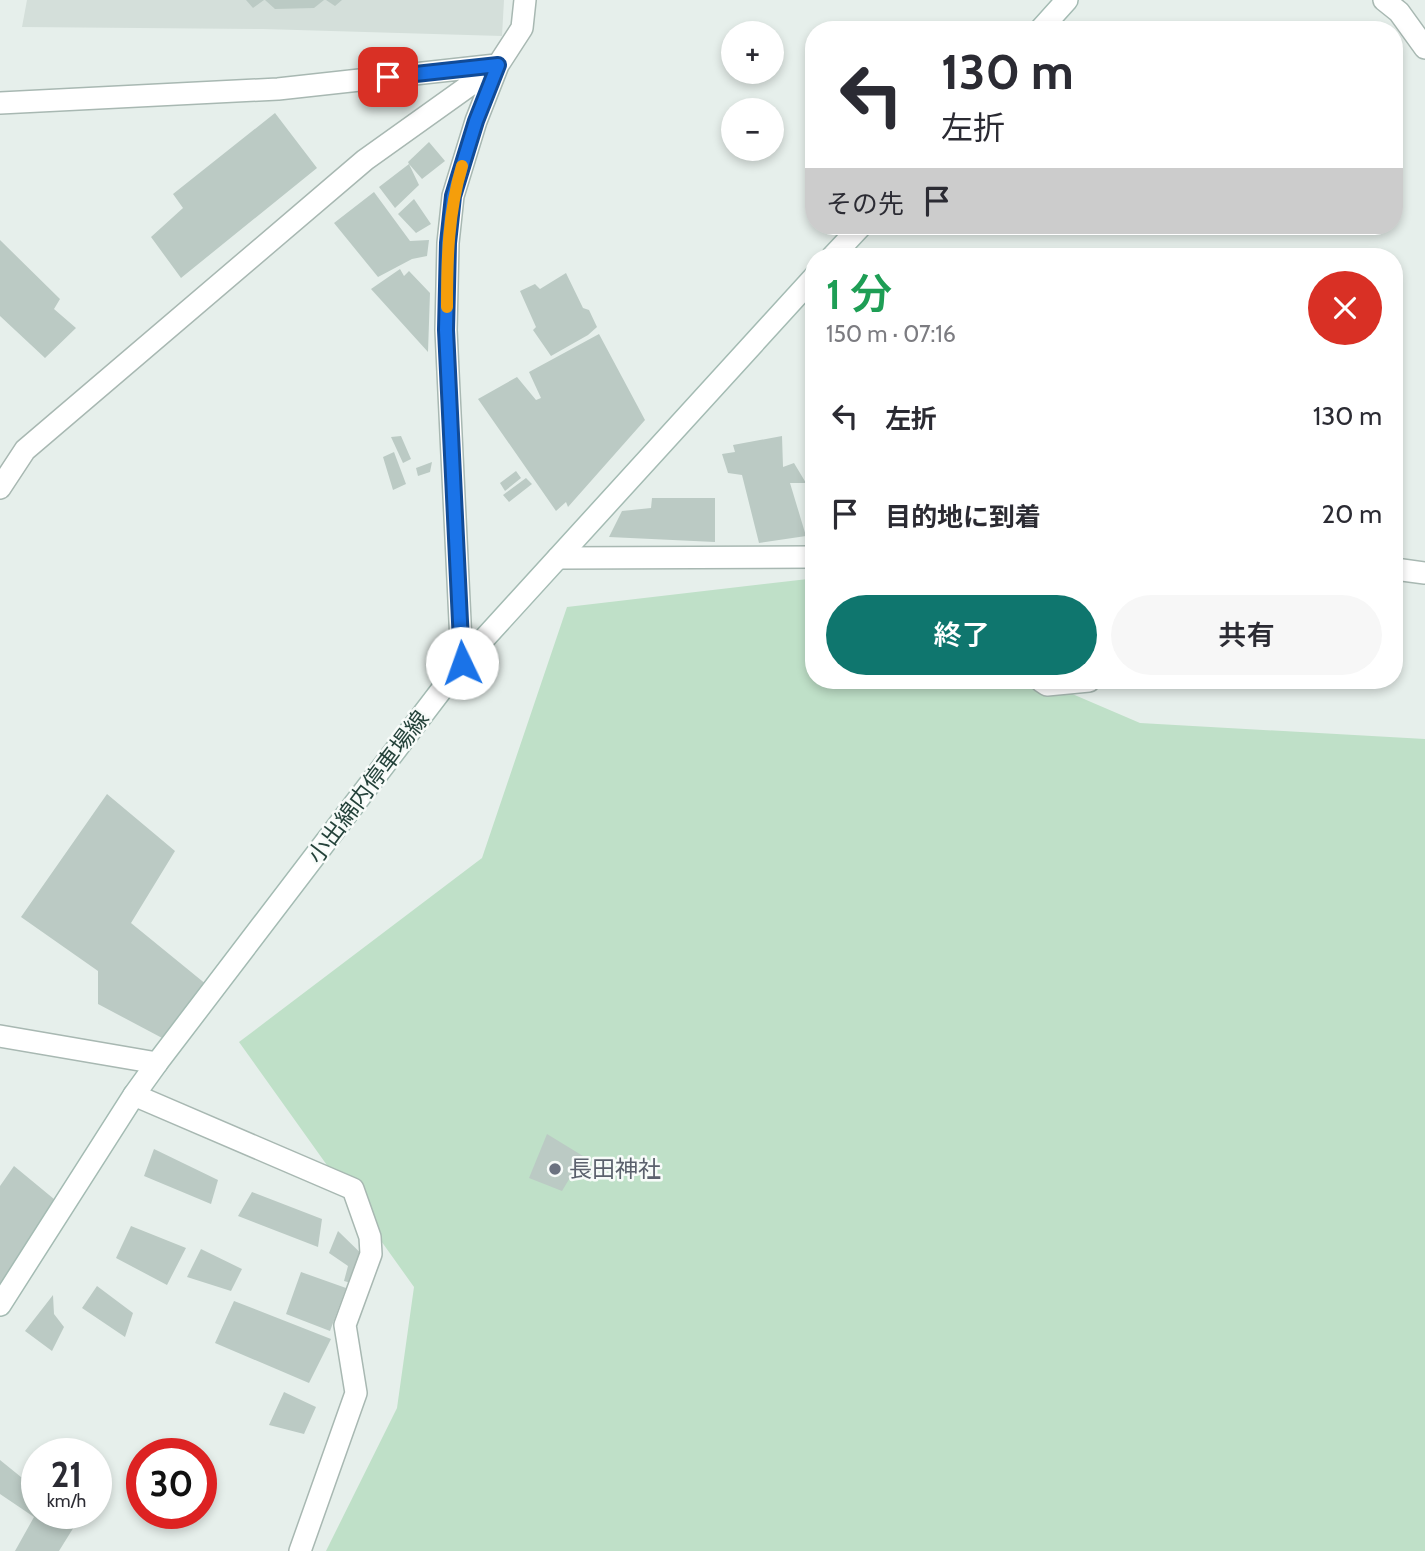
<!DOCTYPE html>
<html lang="ja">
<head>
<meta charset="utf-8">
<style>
  body { margin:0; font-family:Cabin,"Noto Sans JP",sans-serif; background:#f7f7f7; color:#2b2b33; height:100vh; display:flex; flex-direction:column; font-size:26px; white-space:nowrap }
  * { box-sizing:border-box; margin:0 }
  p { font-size:23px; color:#7c7c81 }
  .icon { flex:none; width:38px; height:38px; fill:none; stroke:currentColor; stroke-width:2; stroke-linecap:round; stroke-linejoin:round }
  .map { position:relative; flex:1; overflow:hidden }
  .sheet { position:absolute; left:805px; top:248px; width:598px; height:441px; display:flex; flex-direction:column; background:#fff; border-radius:28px; box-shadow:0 4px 10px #0003 }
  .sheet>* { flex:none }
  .top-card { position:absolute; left:805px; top:21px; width:598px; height:214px; border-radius:28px; box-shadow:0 4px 10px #0003; background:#fff; color:#2b2b33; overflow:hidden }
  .fabs { position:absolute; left:721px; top:21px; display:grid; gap:14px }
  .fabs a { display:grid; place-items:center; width:63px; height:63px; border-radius:50%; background:#fff; box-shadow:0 4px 10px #0003; font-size:35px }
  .speed { position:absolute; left:21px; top:1438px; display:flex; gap:14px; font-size:35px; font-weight:700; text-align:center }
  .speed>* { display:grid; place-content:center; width:91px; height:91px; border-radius:50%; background:#fff; box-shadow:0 4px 10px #0003; line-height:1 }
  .speed small { font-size:18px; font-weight:400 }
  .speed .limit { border:10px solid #d22; background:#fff; color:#111 }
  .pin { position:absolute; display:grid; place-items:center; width:60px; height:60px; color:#fff; margin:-30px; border-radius:14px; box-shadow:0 4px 10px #0006 }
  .me { position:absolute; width:77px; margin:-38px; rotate:357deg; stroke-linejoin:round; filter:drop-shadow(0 0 5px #0008) }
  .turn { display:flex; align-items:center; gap:24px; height:147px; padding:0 21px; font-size:32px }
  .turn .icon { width:91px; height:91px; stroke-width:2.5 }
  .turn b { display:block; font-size:49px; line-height:60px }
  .then { display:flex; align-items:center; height:66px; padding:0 21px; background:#0003; gap:14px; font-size:26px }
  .round { display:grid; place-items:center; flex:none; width:74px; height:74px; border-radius:37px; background:#f7f7f7 }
  .summary { display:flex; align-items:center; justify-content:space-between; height:119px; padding:0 21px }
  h1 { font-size:42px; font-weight:600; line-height:52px; color:#1e9e55 }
  .primary-button { display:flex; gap:14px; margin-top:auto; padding:14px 21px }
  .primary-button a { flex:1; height:80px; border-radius:42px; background:#0f766e; color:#fff; font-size:28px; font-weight:600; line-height:80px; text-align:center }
  .primary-button a+a { background:#f7f7f7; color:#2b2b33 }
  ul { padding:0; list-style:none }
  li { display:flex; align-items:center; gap:21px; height:98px; padding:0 21px }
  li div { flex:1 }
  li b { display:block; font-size:26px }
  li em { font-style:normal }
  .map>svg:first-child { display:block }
  .built { fill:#d4dfda }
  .green { fill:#bfe0c8 }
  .building { fill:#bbcac4 }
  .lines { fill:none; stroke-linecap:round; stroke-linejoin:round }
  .minor-casing { stroke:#a8b8b2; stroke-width:24 }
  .secondary-casing { stroke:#a4bbb3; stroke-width:24 }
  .minor { stroke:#fff; stroke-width:21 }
  .secondary { stroke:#fff; stroke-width:21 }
  .route-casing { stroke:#114b97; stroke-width:18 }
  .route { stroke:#1a73e8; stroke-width:12 }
  .slow { stroke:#f59e0b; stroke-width:12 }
  .worship-dot { fill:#6b7280; stroke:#f7fbf9; stroke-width:2.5 }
  .labels { text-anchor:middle; stroke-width:5; stroke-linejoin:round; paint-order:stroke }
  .street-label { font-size:23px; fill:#24423a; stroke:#f7fbf9 }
  .worship-label { font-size:23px; fill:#5b616d; stroke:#f7fbf9; text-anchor:start }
</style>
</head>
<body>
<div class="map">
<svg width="1425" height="1551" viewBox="0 0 1425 1551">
  <rect width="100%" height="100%" fill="#e6efeb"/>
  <path class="built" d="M27,0H504L502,36L263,29L22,27Z"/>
  <path class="green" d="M808,579L814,582V681H1042L1140,723L1425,739V1551H326L397,1408L414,1287L239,1042L482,858L567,607Z"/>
  <path class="building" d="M246,0H264L253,8Z
    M265,0H324L314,8L275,9Z
    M326,0H342L335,6Z
    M275,113L317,168L181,278L151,237L183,208L173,194Z
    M429,142L445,161L422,179L409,164L419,185L395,208L379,187L409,164L408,162Z
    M374,192L410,241L429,240L427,256L412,259L378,277L334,223Z
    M414,199L431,224L416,233L398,214Z
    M0,240L60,299L54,309L76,328L45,358L0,316Z
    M400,269L404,276L409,271L430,293L428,352L371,289Z
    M566,273L583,308L589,310L597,327L588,335L551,356L533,330L536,327L520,291L535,284L540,289Z
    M599,334L645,420L568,507L566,502L556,511L478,399L517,377L536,400L541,398L529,372Z
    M401,436L411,459L403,463L391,437Z
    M782,436L783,467L794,463L806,483H790L806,536L759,543L742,475L728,473L722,454L735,452L733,445Z
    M394,452L406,484L393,490L383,457Z
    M432,462L430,472L418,476L416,468Z
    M516,471L521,478L505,491L500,483Z
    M526,478L532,484L509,502L503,495Z
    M652,498H715V542L609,537L622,511L651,508Z
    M107,794L175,851L131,923L207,985L164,1039L98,1004V971L21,917Z
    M547,1134L583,1156L562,1191L529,1178Z
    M154,1149L218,1180L211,1204L144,1176Z
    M14,1166L60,1204L0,1303V1186Z
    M252,1192L322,1219L318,1247L238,1216Z
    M131,1226L186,1248L167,1285L116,1258Z
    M338,1231L374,1266L365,1287L344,1281L348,1266L329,1253Z
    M201,1249L242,1269L231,1291L187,1277Z
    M301,1272L346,1288L330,1331L286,1314Z
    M97,1286L133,1313L125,1337L82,1308Z
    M53,1295L54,1314L64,1327L52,1351L25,1331Z
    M234,1301L331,1339L309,1383L215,1343Z
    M284,1392L316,1407L304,1434L269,1425Z
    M0,1460L37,1490V1514H67L77,1522L59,1551H15L34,1517L0,1494Z"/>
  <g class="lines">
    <defs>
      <path id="minor" d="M1384,0L1399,12L1425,48
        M0,103L278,89L496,65
        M0,488L25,450L365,160L498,65
        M558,558L814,557
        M1395,569L1425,573
        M462,663L446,330L448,243L453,196L476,121L498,65L522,28L525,0
        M1041,681L1047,685L1089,681
        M0,1036L157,1063
        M134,1095L353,1189L370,1237L371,1254L345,1325L356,1393L300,1551"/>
      <path id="secondary" d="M1040,30L1067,0
        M832,257L861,226
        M0,1305L134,1095L157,1063L462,663L814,277"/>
    </defs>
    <use href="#minor" class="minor-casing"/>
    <use href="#secondary" class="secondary-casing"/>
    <use href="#minor" class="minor"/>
    <use href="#secondary" class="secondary"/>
  </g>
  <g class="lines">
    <defs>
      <path id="route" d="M388,77L498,65L476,121L453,196L448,243L446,330L462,663"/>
    </defs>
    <use href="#route" class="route-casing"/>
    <use href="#route" class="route"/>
    <path class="slow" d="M447,307C447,259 448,213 462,166"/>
  </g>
  <circle class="worship-dot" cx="555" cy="1169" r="7"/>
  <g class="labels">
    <g class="street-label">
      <text transform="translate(368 787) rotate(-53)" y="8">小出綿内停車場線</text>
    </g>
    <g class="worship-label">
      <text x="569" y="1177">長田神社</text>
    </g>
  </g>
</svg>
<div class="fabs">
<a>+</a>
<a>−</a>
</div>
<div class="speed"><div>21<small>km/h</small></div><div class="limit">30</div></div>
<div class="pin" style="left:388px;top:77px;background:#d93025"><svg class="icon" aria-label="arrive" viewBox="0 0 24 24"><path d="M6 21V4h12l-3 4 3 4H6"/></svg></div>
<svg class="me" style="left:462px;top:663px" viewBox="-20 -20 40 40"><circle r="19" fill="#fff"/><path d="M0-13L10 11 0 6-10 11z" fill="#1a73e8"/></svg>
<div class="top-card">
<div class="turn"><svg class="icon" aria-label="left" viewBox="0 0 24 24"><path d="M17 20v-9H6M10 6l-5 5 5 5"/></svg><div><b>130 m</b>左折</div></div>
<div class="then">その先<svg class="icon" aria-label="arrive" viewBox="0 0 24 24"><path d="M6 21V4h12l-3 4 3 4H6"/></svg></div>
</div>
<section class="sheet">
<div class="summary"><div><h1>1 分</h1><p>150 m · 07:16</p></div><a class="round" style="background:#d93025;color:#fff"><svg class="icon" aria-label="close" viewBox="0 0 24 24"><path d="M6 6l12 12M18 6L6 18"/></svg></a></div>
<ul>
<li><svg class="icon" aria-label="left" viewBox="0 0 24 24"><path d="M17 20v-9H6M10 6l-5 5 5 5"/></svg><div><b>左折</b></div><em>130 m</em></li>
<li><svg class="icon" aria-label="arrive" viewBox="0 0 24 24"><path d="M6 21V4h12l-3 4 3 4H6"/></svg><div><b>目的地に到着</b></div><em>20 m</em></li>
</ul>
<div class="primary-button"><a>終了</a><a>共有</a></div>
</section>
</div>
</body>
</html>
